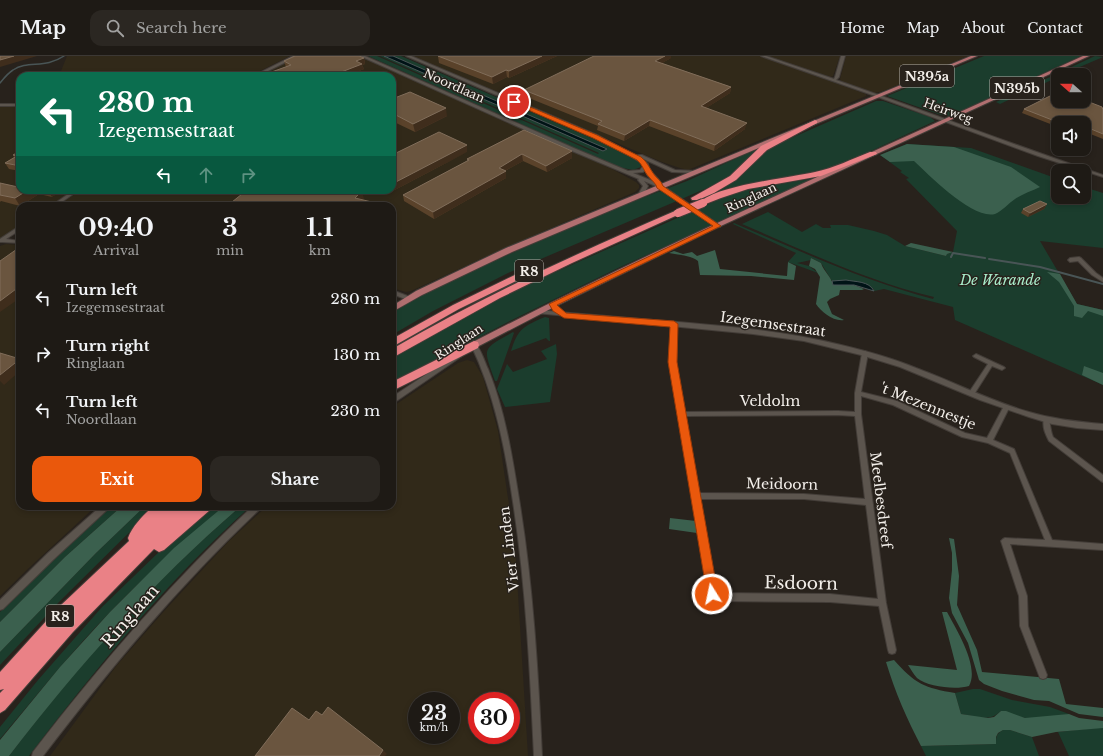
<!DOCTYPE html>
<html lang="en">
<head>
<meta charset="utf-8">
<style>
  body { margin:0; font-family:"Libre Baskerville",serif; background:#2b2722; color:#f1f3f6; height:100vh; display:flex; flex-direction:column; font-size:15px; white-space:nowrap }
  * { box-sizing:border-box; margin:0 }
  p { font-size:13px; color:#a1a1a0 }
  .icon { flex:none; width:22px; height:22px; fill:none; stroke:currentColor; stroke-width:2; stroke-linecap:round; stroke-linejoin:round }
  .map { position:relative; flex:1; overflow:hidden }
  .details { position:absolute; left:16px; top:146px; width:380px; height:308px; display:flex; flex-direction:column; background:#1e1a15; border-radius:12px; box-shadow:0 2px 6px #0003,0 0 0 1px #3c3834 }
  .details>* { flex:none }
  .top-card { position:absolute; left:16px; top:16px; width:380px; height:122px; border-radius:12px; box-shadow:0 2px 6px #0003,0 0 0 1px #3c3834; background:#0b6e4f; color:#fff; overflow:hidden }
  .needle { width:26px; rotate:291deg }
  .buttons { position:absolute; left:1051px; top:12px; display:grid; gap:8px }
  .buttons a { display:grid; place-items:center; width:40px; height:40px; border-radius:8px; background:#1e1a15; box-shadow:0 2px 6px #0003,0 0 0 1px #3c3834; font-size:20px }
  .speed { position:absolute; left:408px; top:636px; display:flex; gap:8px; font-size:20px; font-weight:700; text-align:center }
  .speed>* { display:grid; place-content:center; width:52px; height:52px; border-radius:50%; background:#1e1a15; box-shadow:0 2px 6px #0003,0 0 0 1px #3c3834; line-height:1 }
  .speed small { font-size:10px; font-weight:400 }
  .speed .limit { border:6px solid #d22; background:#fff; color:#111 }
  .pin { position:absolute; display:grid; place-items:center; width:34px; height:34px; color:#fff; margin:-17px; border:2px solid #fff; border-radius:50%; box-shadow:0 1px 4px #0007 }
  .me { position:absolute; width:44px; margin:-22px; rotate:350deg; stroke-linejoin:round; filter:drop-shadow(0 0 3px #0008) }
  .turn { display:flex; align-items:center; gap:14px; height:84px; padding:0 16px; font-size:18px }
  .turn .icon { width:52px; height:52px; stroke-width:2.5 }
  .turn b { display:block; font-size:28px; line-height:34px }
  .lanes { display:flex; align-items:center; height:38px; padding:0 16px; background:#0003; justify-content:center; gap:20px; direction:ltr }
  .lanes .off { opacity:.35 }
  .eta { display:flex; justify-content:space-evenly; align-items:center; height:68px; text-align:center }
  .eta b { font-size:24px; font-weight:700; line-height:28px }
  .cta { display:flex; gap:8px; margin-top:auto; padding:8px 16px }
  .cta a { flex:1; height:46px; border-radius:12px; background:#ea580c; color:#fff; font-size:16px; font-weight:700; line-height:46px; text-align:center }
  .cta a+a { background:#2b2722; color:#f1f3f6 }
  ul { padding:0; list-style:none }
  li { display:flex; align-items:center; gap:12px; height:56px; padding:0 16px }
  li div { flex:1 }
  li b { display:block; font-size:15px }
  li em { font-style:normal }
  header { display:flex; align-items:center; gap:24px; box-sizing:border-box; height:56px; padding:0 20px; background:#1e1a15; border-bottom:1px solid #3c3834 }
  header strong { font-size:19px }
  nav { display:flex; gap:22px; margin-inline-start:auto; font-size:14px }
  .search { width:280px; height:36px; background:#2b2722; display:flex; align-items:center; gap:10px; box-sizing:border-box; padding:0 14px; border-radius:12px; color:#a1a1a0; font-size:15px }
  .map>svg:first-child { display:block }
  .industrial { fill:#312919; fill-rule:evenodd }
  .green { fill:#1b3d2d }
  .forest { fill:#3b604e }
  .water { fill:#001316; stroke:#495556 }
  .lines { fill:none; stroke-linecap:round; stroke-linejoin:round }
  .stream-far1 { stroke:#495556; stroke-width:1.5 }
  .stream { stroke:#495556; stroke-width:2 }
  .minor-casing { stroke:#433d38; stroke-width:2 }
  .tertiary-casing { stroke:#433d38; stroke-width:2 }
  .primary-casing { stroke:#433d38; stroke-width:2 }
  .motorway-casing { stroke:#433d38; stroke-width:2 }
  .minor { fill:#5c554e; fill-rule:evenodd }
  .tertiary { fill:#5c554e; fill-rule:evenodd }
  .primary { fill:#b16f70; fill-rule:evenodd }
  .motorway { fill:#ea8186; fill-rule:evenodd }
  .motorway-bridge-casing { stroke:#433d38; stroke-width:10; stroke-linecap:butt }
  .motorway-bridge { stroke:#ea8186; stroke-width:8 }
  .wall { fill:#5a422a }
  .shaded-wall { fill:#3f2d1c }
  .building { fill:#6a553f; stroke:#806d5a }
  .route { fill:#ea580c; stroke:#983908 }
  .labels { text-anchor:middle; stroke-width:3; stroke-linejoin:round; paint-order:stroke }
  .far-street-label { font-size:12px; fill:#f3efea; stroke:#28221c }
  .shield { fill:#28221c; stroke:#b6b2ac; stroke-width:1 }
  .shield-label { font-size:13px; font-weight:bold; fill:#f3efea }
  .park-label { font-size:14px; font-style:italic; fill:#a8ecca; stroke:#28221c }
  .street-label { font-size:14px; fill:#f3efea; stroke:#28221c }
  .near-street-label { font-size:17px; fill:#f3efea; stroke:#28221c }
</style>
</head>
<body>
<header>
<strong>Map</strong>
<div class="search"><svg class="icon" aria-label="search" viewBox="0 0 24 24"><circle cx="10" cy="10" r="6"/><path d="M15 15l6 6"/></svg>Search here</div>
<nav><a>Home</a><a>Map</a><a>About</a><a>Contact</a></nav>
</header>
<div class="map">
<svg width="1103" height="700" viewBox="0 0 1103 700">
  <rect width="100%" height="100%" fill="#28221c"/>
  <path class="industrial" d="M67,0H290L250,20H59Z
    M299,0H360L612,113L636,126L639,129V132L635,136L507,191L411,235L406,236L392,232V150H57L81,134H392V20H258Z
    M410,0H760L866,38V40L688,114L680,112L662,106Z
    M767,0H840L833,20L831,21Z
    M846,0H968L883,35L875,37L841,25L840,23Z
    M0,51H20V134H74L50,150H20V170L0,183Z
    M6,188L20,189V450H96L31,510L0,540V190Z
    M467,304L474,306L483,321L498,375L515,489L528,700H50L117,609L166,553L229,485L267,450H392V351L458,307ZM417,645H451V679H417ZM477,645H511V679H477Z"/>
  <path class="green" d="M368,0H377L598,98L599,97L380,0H384L603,95L607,93L393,0H401L594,83L634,102L640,106L641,111L633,114L618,111Z
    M984,0H1081L950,60L941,59L887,40Z
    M1095,0L1103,1L1061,19H1058V21L1000,48L996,46Z
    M876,45H883L930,61L935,65L852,104L825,114L706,142L704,141L773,90Z
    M907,88L971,92L1058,123V141H1084V131L1103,137V192L1040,185L1077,248L1103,254V329L955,264L953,251L884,233L874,235V233L846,224L832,225L821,207L811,202V204L797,207L809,210L818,217L788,206L796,197L733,168L734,167C800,195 864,225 933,243L934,241C867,225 805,195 742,168L768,156L802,176L816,168L823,172H831L830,169H848L874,175L887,179L905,190L946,200L947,198L953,196L957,175L906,123L909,122L900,116L902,115L880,99Z
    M765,89L726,124L508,217L433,255L392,279V257L413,244L480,211L613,153L687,125Z
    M816,122L618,212L512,264L392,327V302L504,239L738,135Z
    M545,261L549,262L550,285H549L546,282L511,295C518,272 524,270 545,261Z
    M513,276L514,277L497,325H495C483,291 481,294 513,276Z
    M556,288L557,298L550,346L505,351L497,333L507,308L513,316L547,303L541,295Z
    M112,450H122L65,501L0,566V556L50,506Z
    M145,450H156L59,546L0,609V596L96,497Z
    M212,450H224C185,484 147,518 111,555C71,596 36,640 0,683V671L38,624L102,551L162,493Z
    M241,450H251C167,525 97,611 29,700H9C78,609 155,524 241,450Z
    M973,633H980L1012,644L1050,651L1069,658C1055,661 1039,664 1025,662C1017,661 1010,657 1001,655C988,667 977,660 961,658L955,637Z
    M1095,672H1103V700H1069L1058,676Z
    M1003,674H1010L1032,681L1039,700H926L921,690L996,688C996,681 996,678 1003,674Z"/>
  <path class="forest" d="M907,88L954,91L1011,111L1040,131C1032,135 1022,138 1015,143C1009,147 1002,155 995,158C973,164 929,119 914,105L890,106L880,99Z
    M911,187L953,196L947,198L946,200L905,190Z
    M715,194L720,213L787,220L788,206L796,210L794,224L751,220L700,219L698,205C690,199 679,199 669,197L674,195L683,198L692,196L697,200Z
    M811,202L821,207C824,216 831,220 833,229H854L864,233L862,234H840L839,239L830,243L827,246L832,258L844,264C834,266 821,256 816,248L820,221L815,213L809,210Z
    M1047,216L1060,218L1077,248L1103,254V260L1088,255L1082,262L1074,260V250L1059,226Z
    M1084,310L1103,317V329L1082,319Z
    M122,450H145L96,497L0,596V566L65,501Z
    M224,450H241C155,524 79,609 9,700H0V684L60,611L110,556L174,492Z
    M670,462L696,465L697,477L669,473Z
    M949,482L954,483L959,520L957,549L977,594L982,616L1059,623L1066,648L1103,652V661L1079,658L1049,645L1034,644L1002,635L984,628L979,624L968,587L952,557L949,542L952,514V497Z
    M942,556H947C956,573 980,611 969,630C956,634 928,631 917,622C913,618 911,613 908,609L957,614Z
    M894,604C915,628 925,632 955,637L961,658L988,662L994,661L1001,655H1006L1025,662L1069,658L1079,662L1103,665V672L1056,676L1032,681L1010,674H1003L998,677L996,681V688L921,690C907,663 895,636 886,606Z"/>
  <path class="water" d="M384,0H393L607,93L603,95Z
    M846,224C856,226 869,225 874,235L854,229H833L832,225Z"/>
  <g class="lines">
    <path class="stream-far1" d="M0,27C4,22 8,17 13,14C28,4 45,13 64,0"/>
    <path class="stream" d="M951,201L953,197L985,202
      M989,203L1040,211L1103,228"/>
    <defs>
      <path id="minor" d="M293,0H298L258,20H253Z
        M761,0H766L834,23L835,21L841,0H845L839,21L836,24C926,55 1013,89 1103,119V121L1038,100L878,41Z
        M0,48H20V50H0Z
        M74,134H79L56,150H51Z
        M18,171H20V174L6,183L20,185V187L2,186H0V183Z
        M1079,201L1081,202L1096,217L1103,222V226L1092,219L1078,205L1070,206L1068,204L1070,202Z
        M392,234L410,241L411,242L408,244L392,238Z
        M674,266L677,268L676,306L684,356L838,355L855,356V337L862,297L865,295L868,297L861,336L897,345L965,377L987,382L1004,350H1008L1009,352L993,384L1014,393L1052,484L1103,488V494L1010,488L1027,540L1028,570L1047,619L1046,622L1043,623L1040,622L1020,570L1019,540L1001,485L1003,483L1005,482L1045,484L1010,397L988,387L962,381L893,349L861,340V358L886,547L896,594L895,597L892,598L889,597L888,594L879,550L830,546L719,545L709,541L692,440L670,306L671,268ZM838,359L855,360L865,443L804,438L698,437L685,360ZM699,443H804L866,449L878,543L830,538L719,537L715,536Z
        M474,287C480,290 485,307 488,313C505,355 512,399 519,443C533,528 538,614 542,700H534C530,615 526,530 513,446C505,392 495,339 471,289Z
        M976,298L1004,311L1005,312L1002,314L992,310L973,340H971L968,338L988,308L974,301L973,300Z
        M1044,362H1048C1051,369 1050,374 1053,381L1103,419V426L1101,425L1049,385C1045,377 1042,371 1044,362Z"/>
      <path id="tertiary" d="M360,0H365L576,93L628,115L640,114L643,110L641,107L627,98L593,81L406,0H411L597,79L638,101V99H642L675,114L697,115V117H695L672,116L639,101L648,108C649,117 659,121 662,129L721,170L720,171H716L658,131L644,125L648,130L644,138H640L639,137L643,130L638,124L639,123L572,95ZM645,114L648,120L655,126L633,117L643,116Z
        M538,254C599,260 661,264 722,270C762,274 801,279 841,289C866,295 892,302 916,312C954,326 990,345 1029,356C1053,363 1078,366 1103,368V374L1077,372L1052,368L1029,361L980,344L900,311L861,299L804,285L753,278L536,257L535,256Z
        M460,296H464L465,298L392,348V341Z
        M101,450H110L109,452L54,503L3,553L0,554V544L48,497Z
        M253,450H262L261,452C179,529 111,611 43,700H32L33,696C101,608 171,526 253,450Z"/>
      <path id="primary" d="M971,0H977L512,196L422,239L392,256V250L416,235L506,192Z
        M1083,0H1089L710,175L556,250L477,291L474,292L470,289L471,287C671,184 878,94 1083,0Z"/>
      <path id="motorway" d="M815,64L817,65V67L767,94L736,124L714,137L698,144H692L691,142L730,120L761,90Z
        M870,96H876L877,98L821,120L748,133L721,142L703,149L699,147C716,129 789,122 815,116C834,112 852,103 870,96Z
        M675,155H681L682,157L572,207L500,242L392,302V293C483,240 578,197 675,155Z
        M519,217L522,218L524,220L522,222L459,253L392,291V283L453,249Z
        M474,285L478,286L479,289L478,292L392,335V326Z
        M153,450H180L179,452L181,450H196V451L212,450L210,454L164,494L159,496L154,493L73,576L5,654L0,657V637L4,633L0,634V616L59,551L129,485L128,482C133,469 143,460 153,450Z"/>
    </defs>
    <use href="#minor" class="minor-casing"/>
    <use href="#tertiary" class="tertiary-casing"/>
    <use href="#primary" class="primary-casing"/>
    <use href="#motorway" class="motorway-casing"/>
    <use href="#minor" class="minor"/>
    <use href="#tertiary" class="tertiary"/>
    <use href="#primary" class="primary"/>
    <use href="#motorway" class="motorway"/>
    <defs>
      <path id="motorway-bridge" d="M678,157L703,147"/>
    </defs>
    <use href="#motorway-bridge" class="motorway-bridge-casing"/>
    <use href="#motorway-bridge" class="motorway-bridge"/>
  </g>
  <path class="wall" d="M438,0H557L509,22L507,21L493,28L439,7Z
    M364,2L365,8L362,9L364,13L347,20H267L266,18L286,11L284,5Z
    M671,2L662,7L731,31L730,37L706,52L745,73L714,95L649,70L624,85L597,74L598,70L524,40V34Z
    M392,43L447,60L415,76L392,65Z
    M1024,53L1103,54V83L1088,77L1084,67H1058V71L1022,57Z
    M524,74L572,102L547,116L523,105L505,115H506V122L434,163L404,145L403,139L467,105V103Z
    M20,95V115L9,113L5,107L14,101L13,99Z
    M467,96L389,137L384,134H392Z
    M0,127L18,131L20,134H62L52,141L39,138L20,150L1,145L0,146Z
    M1047,148L1044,153L1028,161L1021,157L1023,153Z"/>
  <path class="shaded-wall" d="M14,0H37L0,11V4Z
    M542,0H557L509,22V15Z
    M665,0H671V2L655,11V5Z
    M364,2L365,8L362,9L364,13L347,20H331L356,5Z
    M506,14L507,21L493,28L492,21Z
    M731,31L730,37L700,56L701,50Z
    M446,52L447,60L415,76L413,68Z
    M650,64L649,70L624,85L625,79Z
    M747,67L745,73L714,95L715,89Z
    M1091,73L1088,77L1084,79V76Z
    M467,89V96L389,137V134H392V128Z
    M572,95V102L547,116L546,110Z
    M522,98L523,105L499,118V112Z
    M506,115V122L434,163L433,156Z
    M28,134H36L39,138L20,150L15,142Z
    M47,134H62L52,141Z
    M362,135L364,143L358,150L355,142Z
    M1047,148L1044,153L1028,161L1030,157Z
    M20,230V242L0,256V245Z
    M20,303V315L4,329L0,325V319Z
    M383,694L387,698L385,700H379Z"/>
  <path class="building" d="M0,0H14L0,4Z
    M295,0H359L364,2L356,5L362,8L331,20H270L266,18L291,9L284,5Z
    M438,0H542L509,15L506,14L492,21Z
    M594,0H665L655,5L731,31L701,50L747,67L715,89L650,64L625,79L598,68L602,65L524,34Z
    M410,36L446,52L413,68L392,57V43Z
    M1058,36V45H1084V44L1102,51L1103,54V78L1091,73L1084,76V67H1060L1024,53Z
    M524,74L572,95L546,110L522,98L499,112L506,115L433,156L403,139L469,104L467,103Z
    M439,76L467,89L392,128V99Z
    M20,95V110L5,107L17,100L13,99Z
    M0,127L18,131L20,130V134H28L15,142L0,139Z
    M247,134H360L362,135L355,142L376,147L373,150H227Z
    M1040,145L1047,148L1030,157L1023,153Z
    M20,191V230L0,245V205Z
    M0,297L20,303L0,319Z
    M328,651L383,694L379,700H255L292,652L309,664L316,655L322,659Z"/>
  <path class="route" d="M512,45H516L597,79L641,101C647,106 649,111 653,117C656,122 661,124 663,130L721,170L557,249L566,257L674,265L678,268L677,306L718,538L716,542L712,543L708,542L707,538L668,306L670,271L564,262L553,255L549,248L713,170L657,132C656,127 652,125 649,121C644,116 643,109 637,104L593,82L512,47Z"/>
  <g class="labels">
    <g class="far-street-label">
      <text transform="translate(454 30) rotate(24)" y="4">Noordlaan</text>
      <text transform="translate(948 55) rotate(20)" y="4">Heirweg</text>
      <text transform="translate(751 142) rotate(-25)" y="4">Ringlaan</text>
      <text transform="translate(459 286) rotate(-33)" y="4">Ringlaan</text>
    </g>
    <g class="shield">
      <rect x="900" y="9" width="54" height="22" rx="3"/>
      <rect x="990" y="21" width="54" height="22" rx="3"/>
      <rect x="515" y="204" width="28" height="22" rx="3"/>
      <rect x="46" y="549" width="28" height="22" rx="3"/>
    </g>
    <g class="shield-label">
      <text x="927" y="25">N395a</text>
      <text x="1017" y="37">N395b</text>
      <text x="529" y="220">R8</text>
      <text x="60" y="565">R8</text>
    </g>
    <g class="park-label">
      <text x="1000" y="229">De Warande</text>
    </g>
    <g class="street-label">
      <text transform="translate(773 268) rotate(8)" y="5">Izegemsestraat</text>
      <text x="770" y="350">Veldolm</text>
      <text transform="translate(928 350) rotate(22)" y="5">'t Mezennestje</text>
      <text transform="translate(782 428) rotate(1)" y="5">Meidoorn</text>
      <text transform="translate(881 444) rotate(83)" y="5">Meelbesdreef</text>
      <text transform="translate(509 493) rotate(-97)" y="5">Vier Linden</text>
    </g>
    <g class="near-street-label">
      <text transform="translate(801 527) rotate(1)" y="6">Esdoorn</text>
      <text transform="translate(130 560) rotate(-49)" y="6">Ringlaan</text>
    </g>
  </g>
</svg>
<div class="buttons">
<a><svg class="needle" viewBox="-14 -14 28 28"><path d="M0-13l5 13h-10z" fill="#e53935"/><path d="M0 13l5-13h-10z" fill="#a1a1a0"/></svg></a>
<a><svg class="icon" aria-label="sound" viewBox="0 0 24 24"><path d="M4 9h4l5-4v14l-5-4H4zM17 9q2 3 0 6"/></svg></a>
<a><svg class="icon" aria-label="search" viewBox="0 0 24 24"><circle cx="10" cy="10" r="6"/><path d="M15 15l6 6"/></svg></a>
</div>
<div class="speed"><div>23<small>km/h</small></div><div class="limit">30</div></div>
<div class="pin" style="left:514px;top:46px;background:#d93025"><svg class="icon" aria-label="arrive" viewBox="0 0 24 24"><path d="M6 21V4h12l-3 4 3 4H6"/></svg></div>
<svg class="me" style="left:712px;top:538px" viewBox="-20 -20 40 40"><circle r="17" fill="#ea580c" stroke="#fff" stroke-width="3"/><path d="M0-11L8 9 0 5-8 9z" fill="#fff"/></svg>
<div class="top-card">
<div class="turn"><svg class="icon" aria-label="left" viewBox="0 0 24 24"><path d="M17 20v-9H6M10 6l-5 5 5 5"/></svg><div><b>280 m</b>Izegemsestraat</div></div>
<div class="lanes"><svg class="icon" aria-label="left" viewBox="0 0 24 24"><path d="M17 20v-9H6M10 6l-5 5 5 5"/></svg><svg class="icon off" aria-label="ahead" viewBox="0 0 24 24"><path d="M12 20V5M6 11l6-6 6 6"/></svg><svg class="icon off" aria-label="right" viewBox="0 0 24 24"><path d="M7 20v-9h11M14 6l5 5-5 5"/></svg></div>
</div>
<section class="details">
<div class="eta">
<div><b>09:40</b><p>Arrival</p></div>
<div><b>3</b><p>min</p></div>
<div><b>1.1</b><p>km</p></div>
</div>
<ul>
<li><svg class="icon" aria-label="left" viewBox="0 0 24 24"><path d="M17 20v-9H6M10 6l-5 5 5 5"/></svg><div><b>Turn left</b><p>Izegemsestraat</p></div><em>280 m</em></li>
<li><svg class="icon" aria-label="right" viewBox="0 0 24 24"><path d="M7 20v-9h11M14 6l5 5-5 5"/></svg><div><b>Turn right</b><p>Ringlaan</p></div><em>130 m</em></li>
<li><svg class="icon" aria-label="left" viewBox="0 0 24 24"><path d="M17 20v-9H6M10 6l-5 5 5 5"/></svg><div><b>Turn left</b><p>Noordlaan</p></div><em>230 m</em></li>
</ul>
<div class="cta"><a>Exit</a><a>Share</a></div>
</section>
</div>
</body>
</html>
